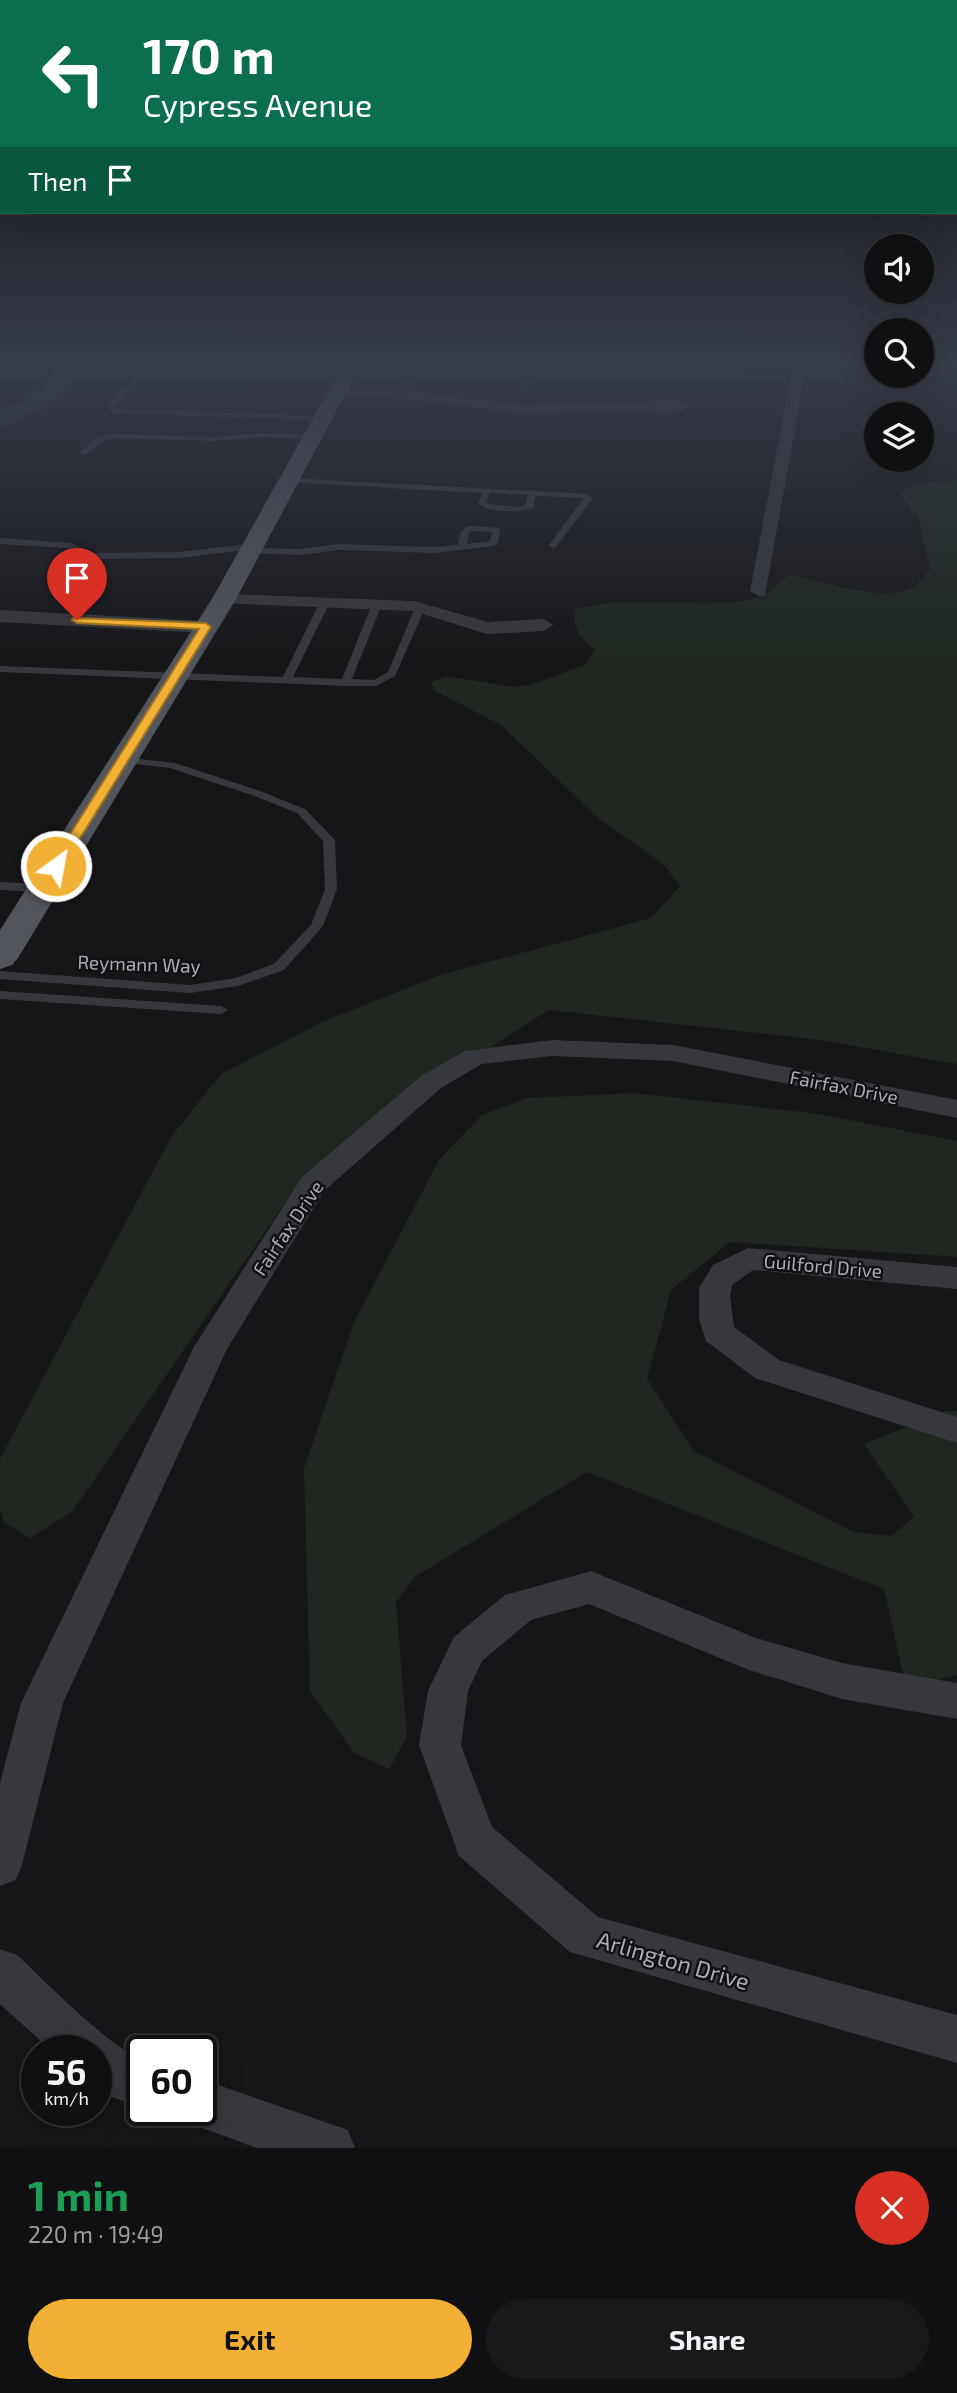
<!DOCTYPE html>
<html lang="en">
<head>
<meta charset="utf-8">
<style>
  body { margin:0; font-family:"Exo 2",sans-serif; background:#19191b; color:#f1f3f6; height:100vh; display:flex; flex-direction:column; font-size:26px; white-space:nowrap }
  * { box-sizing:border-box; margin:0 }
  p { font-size:23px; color:#9c9d9f }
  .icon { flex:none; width:38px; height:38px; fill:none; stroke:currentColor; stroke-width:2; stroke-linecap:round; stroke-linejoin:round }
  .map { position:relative; height:2148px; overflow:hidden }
  .details { display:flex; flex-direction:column; background:#101012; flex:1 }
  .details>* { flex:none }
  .guide { position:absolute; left:0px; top:0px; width:957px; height:214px; box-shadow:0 7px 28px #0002,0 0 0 2px #303032; background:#0b6e4f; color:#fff; overflow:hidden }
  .controls { position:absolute; left:864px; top:234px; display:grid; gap:14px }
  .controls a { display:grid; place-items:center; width:70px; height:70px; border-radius:50%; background:#101012; box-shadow:0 7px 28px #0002,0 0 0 2px #303032; font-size:35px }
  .speed { position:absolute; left:21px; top:2035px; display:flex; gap:14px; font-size:35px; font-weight:700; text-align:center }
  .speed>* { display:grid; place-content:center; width:91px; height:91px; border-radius:50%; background:#101012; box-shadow:0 7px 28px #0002,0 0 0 2px #303032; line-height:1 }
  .speed small { font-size:18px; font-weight:400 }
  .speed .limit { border:4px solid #111; border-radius:10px; background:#fff; color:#111 }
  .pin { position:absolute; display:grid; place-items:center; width:60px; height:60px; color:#fff; margin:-72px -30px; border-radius:50% 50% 50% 0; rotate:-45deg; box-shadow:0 0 7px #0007 }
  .pin .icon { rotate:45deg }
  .me { position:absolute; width:77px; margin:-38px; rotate:32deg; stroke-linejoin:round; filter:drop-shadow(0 0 5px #0008) }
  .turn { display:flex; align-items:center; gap:24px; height:147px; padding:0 28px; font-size:32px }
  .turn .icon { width:91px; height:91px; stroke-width:2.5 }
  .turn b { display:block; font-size:49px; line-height:60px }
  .then { display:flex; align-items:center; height:66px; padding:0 28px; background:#0003; gap:14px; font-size:26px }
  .round { display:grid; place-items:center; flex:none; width:74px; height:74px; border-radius:37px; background:#19191b }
  .headline { display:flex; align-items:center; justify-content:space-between; height:119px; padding:0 28px }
  h1 { font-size:42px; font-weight:700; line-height:52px; color:#1e9e55 }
  .action { display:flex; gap:14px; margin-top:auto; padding:14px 28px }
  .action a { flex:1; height:80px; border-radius:42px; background:#f2b134; color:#111; font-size:28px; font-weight:700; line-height:80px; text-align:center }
  .action a+a { background:#19191b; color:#f1f3f6 }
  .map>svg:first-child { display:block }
  .green { fill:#1e261f }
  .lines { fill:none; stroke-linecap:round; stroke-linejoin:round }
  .river { fill:#2c353c; fill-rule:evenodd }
  .service { fill:#37383d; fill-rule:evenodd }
  .minor { fill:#37383d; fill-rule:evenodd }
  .primary { fill:#53555c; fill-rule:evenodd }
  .route { fill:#f2b134; stroke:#9d7322; stroke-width:2 }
  .labels { text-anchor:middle; stroke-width:5; stroke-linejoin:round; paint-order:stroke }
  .street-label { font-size:19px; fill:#a8adb8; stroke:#111113 }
  .near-street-label { font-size:23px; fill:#a8adb8; stroke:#111113 }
</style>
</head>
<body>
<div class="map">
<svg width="957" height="2148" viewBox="0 0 957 2148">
  <rect width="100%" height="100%" fill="#161618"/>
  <path class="green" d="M839,363H877V372H865L856,382L842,381L825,374L828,367Z
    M922,363H957V385C943,384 937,374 922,373Z
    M957,480V1064L813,1039L549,1010L377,1119L300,1181L72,1512L30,1538L4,1522L0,1508V1459L171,1137L221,1074L324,1021L440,975L651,918L680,886L663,864L598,818L501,725L433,690L432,682L446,676L514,687L531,685L586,664L595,650C581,637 572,630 575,610C631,591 725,616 769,592C776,588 783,580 789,574C817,581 891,604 915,586C921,582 926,574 930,569L918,516L899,495L910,486Z
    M633,1093L819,1114L957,1141V1257L730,1242L671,1290L647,1379L694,1451L854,1532L891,1536L914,1517L864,1444L945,1411H957V1675L906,1687L884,1589L587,1472L416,1576L396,1602L407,1737L389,1769L354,1753L310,1691L304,1468L354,1322L439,1160L482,1115L527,1098Z"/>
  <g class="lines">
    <path class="river" d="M56,363H80C77,393 27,420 0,427V410C19,402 53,386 56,363Z"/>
    <path class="service" d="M431,372L530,376L533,378L525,388L522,386L525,380L431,376L411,381L398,395L393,394L407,379Z
      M134,378L137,380L116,405L118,409L325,416L329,418L325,420L112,413L108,405Z
      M262,433L314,435L318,437L314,439L262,437L213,441L113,438L103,441L86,455L79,453L97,437L113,434L213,437Z
      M289,478L529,491L533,489L537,491L586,494L593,498L556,547L553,548L549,545L584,498L536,496L533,508C518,512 490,514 478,503L482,493L286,482L285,480ZM490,493L528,495L526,505L519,507L488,504L486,502Z
      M468,526L500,528L498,543L494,546L434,553L338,550L302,555L249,553L245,550L179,558L92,559L68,548L0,544V538L70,543L93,553L179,552L250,544L254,548L302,549L338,544L434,547L458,545L461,531ZM472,531L492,532L490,541L467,544L469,532Z
      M324,601L329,604L293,677L342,679L370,609L366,605L371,602L380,609L352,679L374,680L388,672L415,608L423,606L425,608L395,676L376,686H345L0,672V666L283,677L319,604Z
      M122,757L175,763L260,791L305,809L335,840L337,889L323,926L284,970L238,986L190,993L0,979V971L190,985L236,978L274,964L311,925L325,889L323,841L297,813L252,795L170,768L118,762V758Z
      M0,882L43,884L49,888L43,892L0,890Z
      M0,991L221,1006L228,1010L221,1014L0,999Z"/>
    <path class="minor" d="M691,363H807L765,595L759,596L750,591L792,371L698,367Z
      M340,388L409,391L518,405L646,403L668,398L682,400L692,407L664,415L649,411L518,413L409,399L335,395L333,392Z
      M224,594L414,601L488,622L544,619L553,625L544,631L487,634L413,611L218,603L215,599Z
      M0,610L206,621L215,627L206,633L0,622Z
      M552,1040L673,1045L957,1100V1118L673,1061L552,1056L482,1064L441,1088L324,1191L227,1349L63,1703L22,1865L16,1880L0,1886V1783L21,1703L194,1347L302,1177L421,1076L465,1051Z
      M748,1248L957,1267V1289L753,1270L732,1285L730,1296L734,1327L779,1360L957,1417V1443L755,1378L706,1341L699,1319V1288L713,1265Z
      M591,1571L756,1638L842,1663L957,1683V1719L842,1699L749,1670L589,1604L531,1620L482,1661L468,1691L461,1745L492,1827L598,1917L957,2015V2063L570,1952L459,1856L419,1745L428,1691L454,1637L505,1595Z
      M0,1949L17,1955C46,1982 110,2048 142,2059V2108L96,2091V2051H52L0,2004Z
      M201,2079L348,2130L355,2148H257L184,2121L179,2110H201Z"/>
    <path class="primary" d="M344,363H362L236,599L18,958L12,965L0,969V930L212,599Z"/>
  </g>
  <linearGradient id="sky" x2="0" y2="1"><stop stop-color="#0c0c0d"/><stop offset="0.55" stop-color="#363c48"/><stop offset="1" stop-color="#363c48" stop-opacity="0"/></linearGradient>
  <rect width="957" height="664" fill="url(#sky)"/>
  <path class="route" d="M73,618L206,623L211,627L63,866L56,870L50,866L199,629L77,623L72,620Z"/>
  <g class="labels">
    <g class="street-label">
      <text transform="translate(139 964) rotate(2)" y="7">Reymann Way</text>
      <text transform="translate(844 1087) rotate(11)" y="7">Fairfax Drive</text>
      <text transform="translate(288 1228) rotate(-56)" y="7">Fairfax Drive</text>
      <text transform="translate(823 1266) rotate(5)" y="7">Guilford Drive</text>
    </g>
    <g class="near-street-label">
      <text transform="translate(673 1961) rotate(16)" y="8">Arlington Drive</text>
    </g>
  </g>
</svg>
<div class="controls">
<a><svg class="icon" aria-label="sound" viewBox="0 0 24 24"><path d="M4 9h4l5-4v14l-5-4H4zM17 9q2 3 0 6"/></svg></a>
<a><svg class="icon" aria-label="search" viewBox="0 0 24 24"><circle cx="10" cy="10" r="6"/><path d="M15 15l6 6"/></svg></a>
<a><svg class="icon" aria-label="layers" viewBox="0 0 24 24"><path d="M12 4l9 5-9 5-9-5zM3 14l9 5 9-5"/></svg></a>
</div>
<div class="speed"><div>56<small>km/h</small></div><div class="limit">60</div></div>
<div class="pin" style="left:77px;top:620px;background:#d93025"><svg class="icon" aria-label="arrive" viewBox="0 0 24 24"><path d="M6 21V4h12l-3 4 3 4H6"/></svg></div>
<svg class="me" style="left:56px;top:866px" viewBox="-20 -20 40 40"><circle r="17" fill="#f2b134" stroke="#fff" stroke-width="3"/><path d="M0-11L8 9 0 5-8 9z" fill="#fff"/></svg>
<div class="guide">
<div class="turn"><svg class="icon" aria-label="left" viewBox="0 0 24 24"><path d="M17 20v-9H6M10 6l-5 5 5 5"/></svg><div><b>170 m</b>Cypress Avenue</div></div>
<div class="then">Then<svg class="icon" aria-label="arrive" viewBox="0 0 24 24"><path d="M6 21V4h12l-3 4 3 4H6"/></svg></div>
</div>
</div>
<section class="details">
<div class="headline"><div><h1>1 min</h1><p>220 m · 19:49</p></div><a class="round" style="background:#d93025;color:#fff"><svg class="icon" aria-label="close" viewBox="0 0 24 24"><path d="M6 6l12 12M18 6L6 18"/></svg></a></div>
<div class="action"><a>Exit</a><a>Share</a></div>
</section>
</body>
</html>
